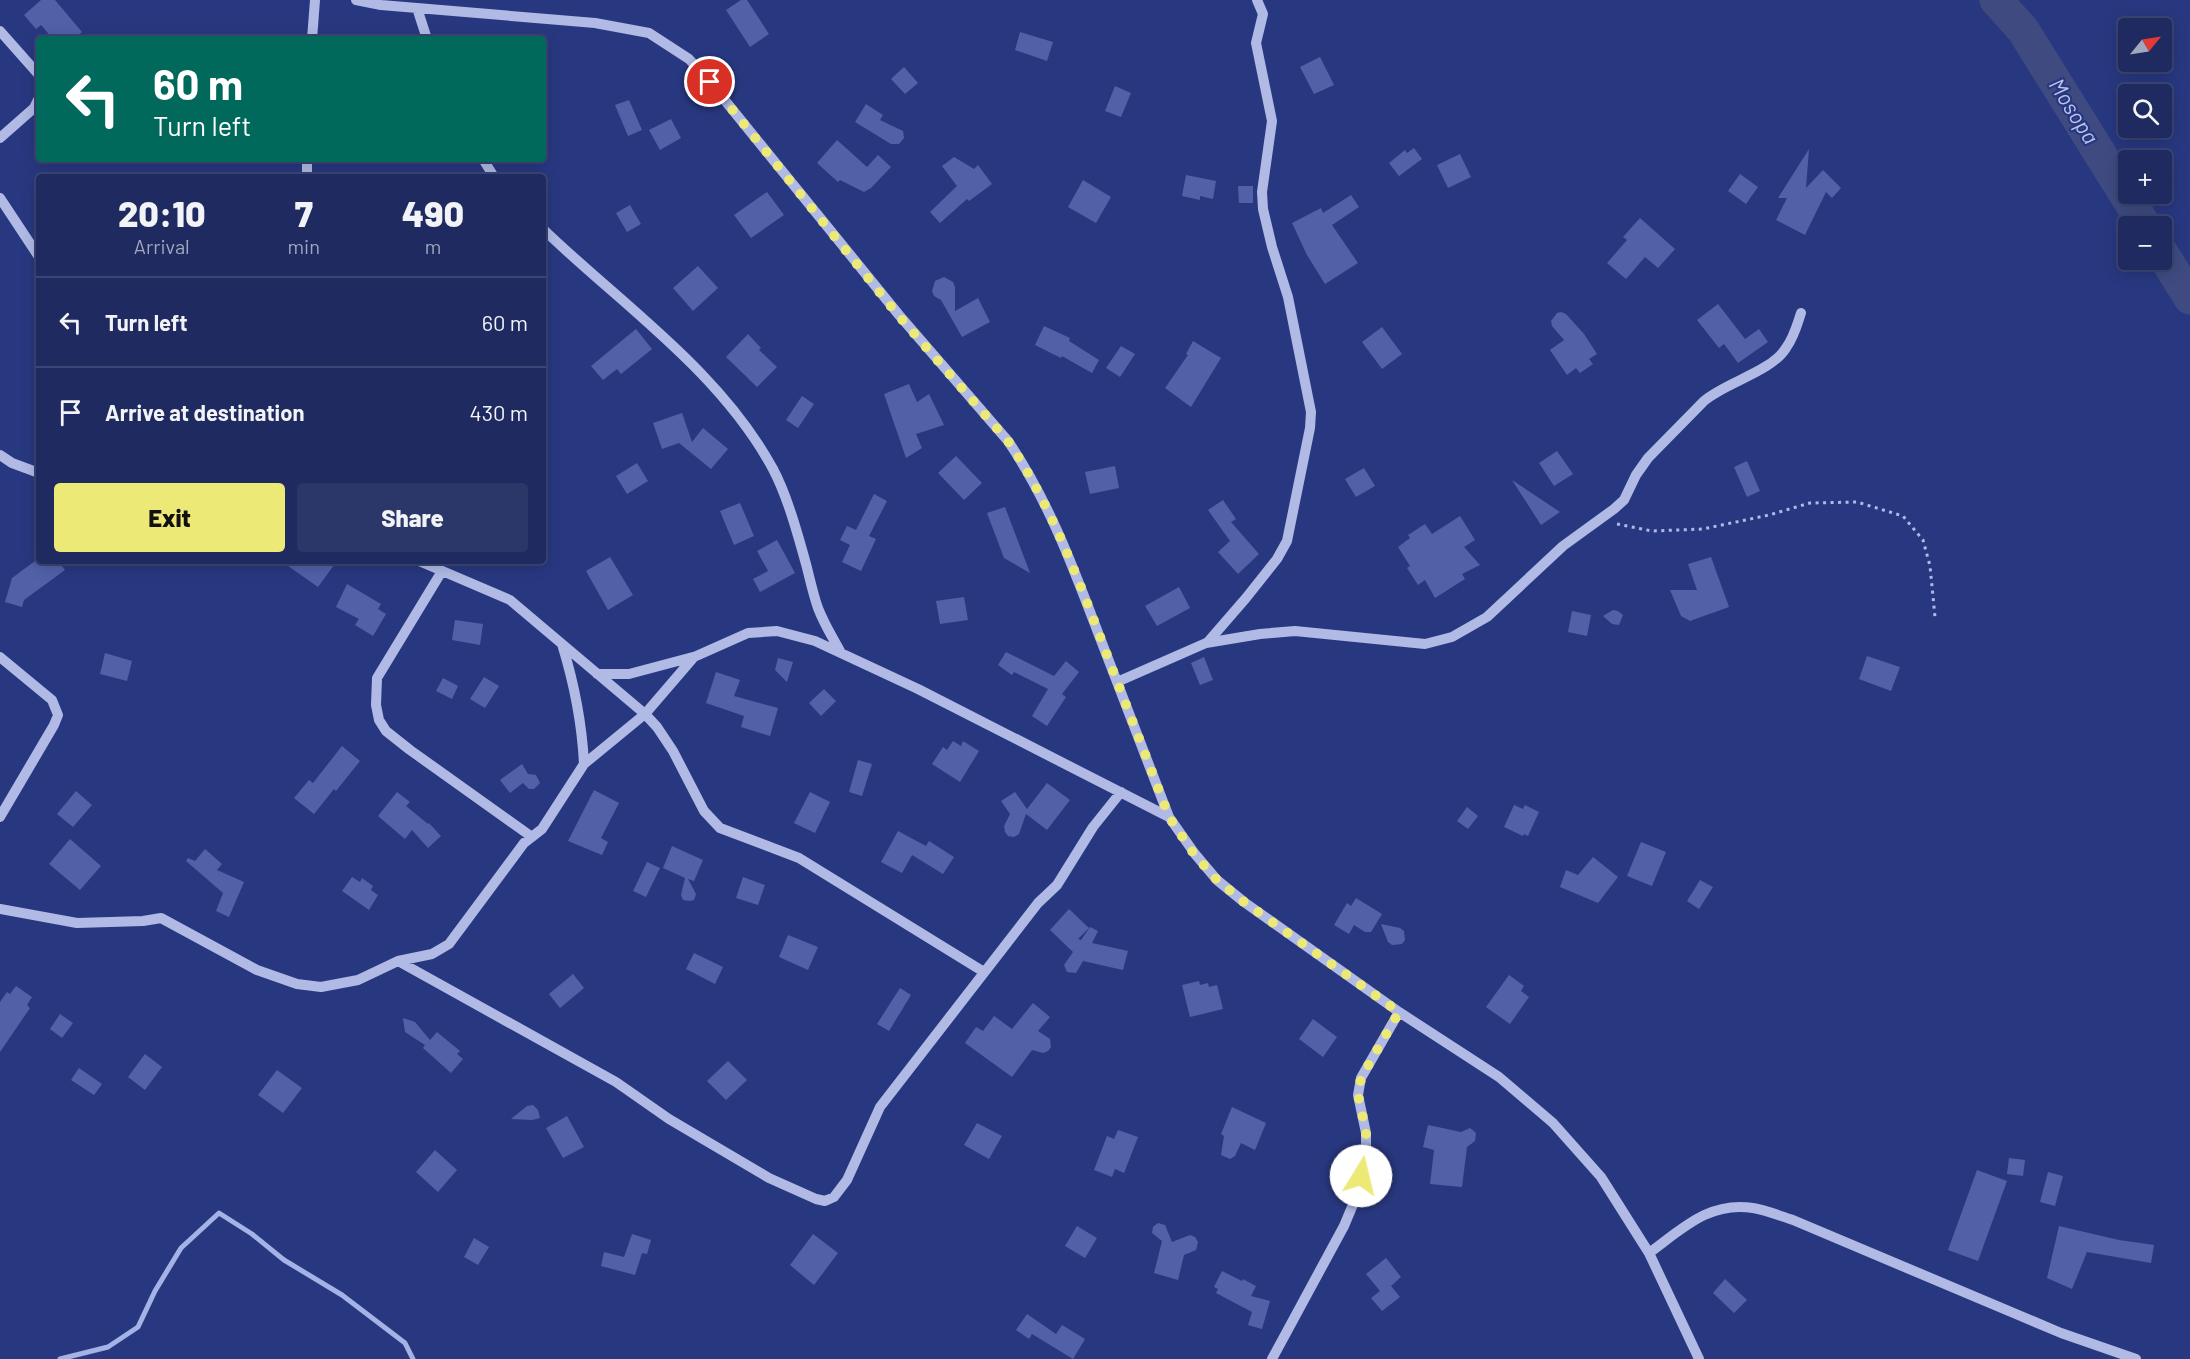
<!DOCTYPE html>
<html lang="en">
<head>
<meta charset="utf-8">
<style>
  body { margin:0; font-family:Barlow,sans-serif; background:#2b3669; color:#f1f3f6; height:100vh; display:flex; flex-direction:column; font-size:22px; white-space:nowrap }
  * { box-sizing:border-box; margin:0 }
  p { font-size:20px; color:#a1a7bd }
  .icon { flex:none; width:33px; height:33px; fill:none; stroke:currentColor; stroke-width:2; stroke-linecap:round; stroke-linejoin:round }
  .map { position:relative; flex:1; overflow:hidden }
  .details { position:absolute; left:36px; top:174px; width:510px; height:390px; display:flex; flex-direction:column; background:#1e2a60; border-radius:6px; box-shadow:0 3px 15px #0003,0 0 0 2px #3c4675 }
  .details>* { flex:none }
  .guide { position:absolute; left:36px; top:36px; width:510px; height:126px; border-radius:6px; box-shadow:0 3px 15px #0003,0 0 0 2px #3c4675; background:#00695c; color:#fff; overflow:hidden }
  .needle { width:39px; rotate:60deg }
  .controls { position:absolute; left:2118px; top:18px; display:grid; gap:12px }
  .controls a { display:grid; place-items:center; width:54px; height:54px; border-radius:6px; background:#1e2a60; box-shadow:0 3px 15px #0003,0 0 0 2px #3c4675; font-size:30px }
  .pin { position:absolute; display:grid; place-items:center; width:51px; height:51px; color:#fff; margin:-26px; border:3px solid #fff; border-radius:50%; box-shadow:0 2px 6px #0007 }
  .me { position:absolute; width:66px; margin:-33px; rotate:9deg; stroke-linejoin:round; filter:drop-shadow(0 0 4px #0008) }
  .turn { display:flex; align-items:center; gap:21px; height:126px; padding:0 18px; font-size:27px }
  .turn .icon { width:78px; height:78px; stroke-width:2.5 }
  .turn b { display:block; font-size:42px; line-height:51px }
  .eta { display:flex; justify-content:space-evenly; align-items:center; height:102px; text-align:center }
  .eta b { font-size:36px; font-weight:800; line-height:42px }
  .action { display:flex; gap:12px; margin-top:auto; padding:12px 18px }
  .action a { flex:1; height:69px; border-radius:6px; background:#ede977; color:#111; font-size:24px; font-weight:800; line-height:69px; text-align:center }
  .action a+a { background:#2b3669; color:#f1f3f6 }
  ul { padding:0; list-style:none }
  li { display:flex; align-items:center; gap:18px; height:90px; padding:0 18px; border-top:2px solid #3c4675 }
  li div { flex:1 }
  li b { display:block; font-size:22px }
  li em { font-style:normal }
  .map>svg:first-child { display:block }
  .lines { fill:none; stroke-linecap:round; stroke-linejoin:round }
  .stream { stroke:#a5b2e6; stroke-width:5 }
  .river { stroke:#3f4b80; stroke-width:33 }
  .building { fill:#5161a8 }
  .path { stroke:#b0bae5; stroke-width:3; stroke-dasharray:3 4.5; stroke-linecap:butt }
  .minor { stroke:#b0bae5; stroke-width:10 }
  .route { stroke:#ede977; stroke-width:10; stroke-dasharray:0 18 }
  .labels { text-anchor:middle; stroke-width:4.5; stroke-linejoin:round; paint-order:stroke }
  .water-label { font-size:22px; font-style:italic; fill:#bbc5ed; stroke:#283880 }
</style>
</head>
<body>
<div class="map">
<svg width="2190" height="1359" viewBox="0 0 2190 1359">
  <rect width="100%" height="100%" fill="#283880"/>
  <g class="lines">
    <path class="stream" d="M60,1359L108,1347L138,1327L155,1291L181,1248L219,1213L252,1234L284,1260L342,1295L405,1343L413,1359"/>
    <path class="river" d="M1996,0L2023,30L2145,226
      M2162,253L2190,298"/>
  </g>
  <path class="building" d="M41,0H55L82,32L74,39H53L41,25L36,29L24,15Z
    M741,0H747L769,34L750,47L726,10Z
    M1020,32L1053,42L1047,61L1015,50Z
    M1320,57L1334,85L1314,94L1300,67Z
    M904,67L918,83L905,94L891,79Z
    M1115,86L1131,93L1121,117L1105,111Z
    M629,100L642,130L628,136L615,105Z
    M866,104L883,115L880,120L903,131L904,138L899,144H891L855,122Z
    M671,119L681,138L660,150L649,130Z
    M837,140L867,167L878,155L891,167L871,188L864,192L840,180L838,182L817,163Z
    M1414,148L1422,159L1399,176L1389,163L1405,150L1407,153Z
    M1809,149L1806,188L1823,170L1841,188L1832,198L1826,192L1805,235L1776,220L1787,198H1778Z
    M1460,154L1471,177L1448,188L1437,165Z
    M954,157L974,169L978,165L992,184L969,201L967,199L940,223L930,212L957,186L942,166Z
    M1740,174L1758,187L1746,204L1728,191Z
    M1186,175L1216,181L1213,199L1200,196V200L1182,196Z
    M1083,180L1111,197L1096,223L1068,207Z
    M1238,186H1253V203H1239Z
    M767,192L784,215L751,238L734,215Z
    M1351,195L1359,207L1332,225L1358,263L1325,284L1307,255L1292,223L1321,208L1323,213Z
    M630,205L641,224L627,232L616,213Z
    M1640,218L1675,249L1658,268L1645,257L1626,279L1607,263L1627,240L1623,237Z
    M698,266L718,288L693,311L673,288Z
    M944,277L953,282L955,287V311L978,298L990,322L962,337L941,300L934,296L932,291L935,281Z
    M1718,304L1745,339L1759,329L1768,342L1738,363L1724,344L1719,348L1697,320Z
    M1561,312L1566,314L1584,334L1597,354L1589,359L1593,364L1580,373L1576,368L1567,375L1550,350L1564,340L1552,326L1551,321L1557,313Z
    M1044,326L1070,338L1069,341L1099,360L1092,373L1062,356L1061,358L1035,345Z
    M1382,327L1402,354L1382,369L1362,342Z
    M636,329L652,349L621,374L617,369L603,380L591,366Z
    M748,334L761,348L759,350L777,367L757,387L726,357Z
    M1193,341L1221,358L1191,407L1165,388L1188,355L1186,354Z
    M1121,346L1135,354L1120,377L1106,368Z
    M909,384L917,402L929,394L944,425L916,434L922,448L906,458L884,394Z
    M802,396L814,404L798,428L786,420Z
    M682,413L692,442L703,428L728,449L711,469L679,443L662,449L653,423Z
    M1557,451L1573,474L1554,486L1539,463Z
    M956,456L982,483L964,500L938,473Z
    M1747,461L1760,491L1747,497L1734,467Z
    M637,463L648,481L627,494L616,476Z
    M1115,466L1119,488L1090,494L1085,472Z
    M1364,468L1375,486L1356,497L1345,479Z
    M1512,480L1560,512L1541,525Z
    M874,494L887,501L869,536L876,539L861,571L842,562L850,545L840,540L847,526L856,530Z
    M1223,500L1236,519L1231,522L1259,554L1238,574L1218,552L1230,541L1208,510Z
    M740,503L754,536L734,545L720,511Z
    M1005,507L1030,573L1004,558L987,513Z
    M1460,516L1475,540L1464,547L1480,565L1462,574L1465,579L1435,598L1425,580L1418,585L1407,568L1410,566L1398,547L1410,538L1408,535L1425,524L1432,534Z
    M777,540L795,573L760,592L753,579L768,571L757,551Z
    M610,557L633,595L608,610L586,571Z
    M1711,557L1729,607L1690,621L1681,616L1670,590H1697L1688,564Z
    M35,561H58L65,570L24,600L22,607L5,602L12,578Z
    M281,561H337L318,587Z
    M347,584L381,604L378,609L386,614L373,636L355,625L359,619L336,607Z
    M1179,587L1190,608L1157,626L1145,606Z
    M964,597L968,620L940,624L936,601Z
    M1613,610L1618,611L1623,615L1619,625L1612,624L1603,616Z
    M1572,611L1591,615L1587,636L1568,632Z
    M455,620L483,624L480,645L452,640Z
    M1006,652L1054,676L1066,661L1079,672L1062,694L1066,697L1047,726L1032,716L1048,689L1014,672L1012,675L998,665Z
    M105,653L132,661L127,681L100,674Z
    M1867,656L1900,667L1891,691L1859,679Z
    M1204,657L1213,680L1200,685L1191,663Z
    M778,658L793,662L787,682L775,670Z
    M716,672L740,680L734,696L778,708L770,736L741,727L744,716L706,703Z
    M484,677L499,686L485,708L470,699Z
    M443,678L458,686L452,699L436,691Z
    M824,689L836,701L821,716L809,703Z
    M953,741L961,746L963,741L979,751L960,782L932,764L943,747L947,750Z
    M342,746L360,761L336,791L334,789L314,814L294,798L309,780L313,783Z
    M858,760L872,764L862,796L849,792Z
    M522,764L528,774L536,775L540,783L534,789H529L523,783L510,793L500,780Z
    M1047,783L1070,800L1047,830L1026,814L1019,834L1014,837L1008,836L1005,832L1004,826L1010,814L1001,801L1015,792L1027,809Z
    M594,790L619,803L601,838L608,842L602,855L568,841Z
    M76,791L92,805L73,827L57,814Z
    M397,792L410,802L406,806L428,824L429,823L441,836L428,848L412,830L405,839L378,816Z
    M810,792L830,802L815,833L794,823Z
    M1514,805L1523,809L1525,805L1539,812L1528,836L1524,834L1523,836L1504,827Z
    M1467,807L1478,816L1468,829L1457,821Z
    M898,831L926,846L929,841L954,857L943,874L912,855L902,873L881,862Z
    M70,839L101,866L80,890L49,864Z
    M1641,842L1666,852L1652,886L1627,876Z
    M672,846L703,860L694,881L688,879L696,894L694,900L690,901L683,900L681,895L685,878L663,868Z
    M205,849L222,864L217,870L244,882L229,917L216,911L223,893L186,861L188,858L195,861Z
    M1593,857L1618,877L1598,903L1560,887L1566,870L1578,875Z
    M647,862L660,868L646,897L633,891Z
    M352,877L360,882L362,878L373,886L371,890L378,895L369,910L342,891Z
    M743,877L765,885L758,905L736,898Z
    M1700,880L1713,887L1699,909L1687,901Z
    M1356,898L1382,914L1371,932H1365L1354,925L1349,934L1334,925L1347,903L1351,906Z
    M1069,909L1089,928L1078,939L1081,940L1090,927L1098,931L1092,943L1128,951L1123,970L1083,961L1076,973L1067,972L1064,965L1073,952L1050,930Z
    M1381,924L1400,928L1404,931L1405,940L1402,944L1392,945L1388,942Z
    M788,935L818,947L808,970L779,957Z
    M694,953L723,967L715,984L686,969Z
    M573,974L584,988L560,1008L549,994Z
    M1509,975L1524,986L1521,991L1529,997L1510,1024L1486,1007Z
    M1199,981L1200,985L1208,983L1209,987L1217,985L1223,1009L1190,1017L1182,985Z
    M16,986L32,997L27,1005L30,1008L0,1052V1002L7,992L10,994Z
    M900,988L911,995L889,1031L877,1024Z
    M1033,1003L1050,1017L1038,1031L1050,1039L1051,1047L1048,1051L1043,1053L1032,1050L1012,1077L965,1043L976,1027L983,1031L994,1016L1012,1029Z
    M60,1014L73,1023L62,1038L50,1029Z
    M403,1018L415,1022L430,1040L437,1032L460,1051L457,1054L463,1059L451,1073L423,1048L425,1045L405,1032Z
    M1313,1019L1337,1037L1323,1057L1299,1039Z
    M145,1054L162,1067L145,1090L128,1077Z
    M728,1061L747,1080L726,1100L707,1081Z
    M79,1068L102,1084L94,1095L71,1080Z
    M277,1070L302,1088L283,1113L258,1095Z
    M533,1105L538,1110L540,1118L532,1120L511,1119L527,1106Z
    M1232,1107L1266,1123L1255,1150L1241,1143L1235,1156L1230,1159L1221,1155L1224,1136L1221,1134Z
    M567,1116L584,1147L563,1158L546,1128Z
    M977,1123L1002,1136L989,1159L964,1145Z
    M1428,1125L1461,1132L1470,1128L1476,1133L1475,1141L1467,1147L1462,1187L1430,1184L1434,1150L1423,1147Z
    M1118,1130L1138,1137L1124,1173L1115,1169L1112,1177L1094,1170L1107,1136L1114,1139Z
    M435,1150L457,1170L438,1192L416,1172Z
    M2009,1158L2025,1160L2023,1176L2007,1174Z
    M1977,1170L2007,1181L1978,1261L1948,1250Z
    M2048,1172L2063,1176L2055,1206L2040,1202Z
    M1158,1223L1165,1225L1172,1242L1190,1235L1195,1237L1198,1242L1196,1250L1184,1255L1178,1280L1154,1273L1162,1241L1152,1233L1153,1227Z
    M1077,1226L1097,1238L1085,1258L1065,1246Z
    M2059,1226L2119,1240L2154,1245L2151,1263L2087,1252L2072,1289L2047,1278Z
    M632,1234L651,1240L647,1254L642,1253L635,1275L601,1266L604,1252L624,1257Z
    M813,1234L838,1253L814,1285L790,1265Z
    M474,1238L489,1247L478,1265L464,1257Z
    M1386,1258L1401,1277L1391,1286L1400,1297L1382,1311L1371,1298L1380,1291L1366,1274Z
    M1222,1271L1242,1281L1243,1279L1256,1286L1251,1296L1270,1301L1262,1329L1248,1325L1252,1312L1216,1293L1218,1289L1214,1287Z
    M1725,1279L1747,1300L1734,1313L1713,1293Z
    M1027,1314L1056,1334L1062,1325L1085,1339L1073,1359L1032,1334L1029,1339L1016,1330Z"/>
  <g class="lines">
    <path class="path" d="M1617,524L1652,531L1703,529L1769,515L1810,503L1857,502L1903,516L1923,540L1930,566L1935,617"/>
    <path class="minor" d="M356,0L381,5L595,23L649,33L689,59L710,82L899,315L1008,441C1048,500 1072,564 1097,630C1121,692 1145,755 1169,817L1195,854L1217,880L1244,902L1399,1012L1499,1077L1553,1123L1601,1177L1649,1253L1699,1359
      M417,8L427,39
      M0,31L39,75
      M312,39L315,0
      M0,138L34,108L39,98
      M307,159V177
      M483,159L494,177
      M0,198L39,257
      M543,229C622,305 720,371 773,469C787,495 798,535 806,564C810,579 813,594 818,608C824,624 833,638 841,653
      M0,455L12,463L39,473
      M419,561L510,600L645,714L657,727L673,751L704,811L720,828L799,858L984,972
      M442,571L377,678L376,705L379,720L386,731L410,750L532,837
      M1207,643L1246,598L1277,559L1287,541L1310,428L1311,412L1288,297L1272,247L1263,209L1262,192L1272,121L1256,43L1263,14L1257,0
      M562,644C574,683 582,723 584,764
      M0,657L52,700L58,715L54,725L0,817
      M597,674H629L693,657
      M1117,682L1206,643L1260,634L1295,631L1425,644L1452,637L1487,617L1563,546L1614,509L1624,500L1636,475L1648,458L1704,401C1726,382 1771,372 1786,348C1794,337 1797,325 1801,313
      M0,909L77,923L143,921L161,918L257,970L297,984L321,987L358,980L398,961L432,954L449,944L524,843L542,829L584,764L645,714L694,657L748,633L777,631L815,641L918,689L1169,817
      M398,961L616,1082L669,1119L769,1178L816,1199L825,1201L834,1197L847,1180L880,1107L1038,903L1057,885L1093,827L1121,792
      M1649,1253C1682,1229 1709,1201 1753,1208C1766,1210 1780,1216 1793,1220L2061,1333L2136,1359
      M1272,1359L1344,1226L1357,1195L1366,1157V1133L1358,1095L1361,1078L1399,1012"/>
  </g>
  <g class="lines">
    <path class="route" d="M710,82L898,315L1008,441C1047,499 1071,561 1096,626C1120,690 1145,753 1169,817L1194,854L1217,880L1244,902L1399,1012L1361,1078L1358,1095L1366,1132V1157L1361,1176"/>
  </g>
  <g class="labels">
    <g class="water-label">
      <text transform="translate(2074 111) rotate(58)" y="8">Mosopa</text>
    </g>
  </g>
</svg>
<div class="controls">
<a><svg class="needle" viewBox="-14 -14 28 28"><path d="M0-13l5 13h-10z" fill="#e53935"/><path d="M0 13l5-13h-10z" fill="#a1a7bd"/></svg></a>
<a><svg class="icon" aria-label="search" viewBox="0 0 24 24"><circle cx="10" cy="10" r="6"/><path d="M15 15l6 6"/></svg></a>
<a>+</a>
<a>−</a>
</div>
<div class="pin" style="left:710px;top:82px;background:#d93025"><svg class="icon" aria-label="arrive" viewBox="0 0 24 24"><path d="M6 21V4h12l-3 4 3 4H6"/></svg></div>
<svg class="me" style="left:1361px;top:1176px" viewBox="-20 -20 40 40"><circle r="19" fill="#fff"/><path d="M0-13L10 11 0 6-10 11z" fill="#ede977"/></svg>
<div class="guide">
<div class="turn"><svg class="icon" aria-label="left" viewBox="0 0 24 24"><path d="M17 20v-9H6M10 6l-5 5 5 5"/></svg><div><b>60 m</b>Turn left</div></div>
</div>
<section class="details">
<div class="eta">
<div><b>20:10</b><p>Arrival</p></div>
<div><b>7</b><p>min</p></div>
<div><b>490</b><p>m</p></div>
</div>
<ul>
<li><svg class="icon" aria-label="left" viewBox="0 0 24 24"><path d="M17 20v-9H6M10 6l-5 5 5 5"/></svg><div><b>Turn left</b></div><em>60 m</em></li>
<li><svg class="icon" aria-label="arrive" viewBox="0 0 24 24"><path d="M6 21V4h12l-3 4 3 4H6"/></svg><div><b>Arrive at destination</b></div><em>430 m</em></li>
</ul>
<div class="action"><a>Exit</a><a>Share</a></div>
</section>
</div>
</body>
</html>
